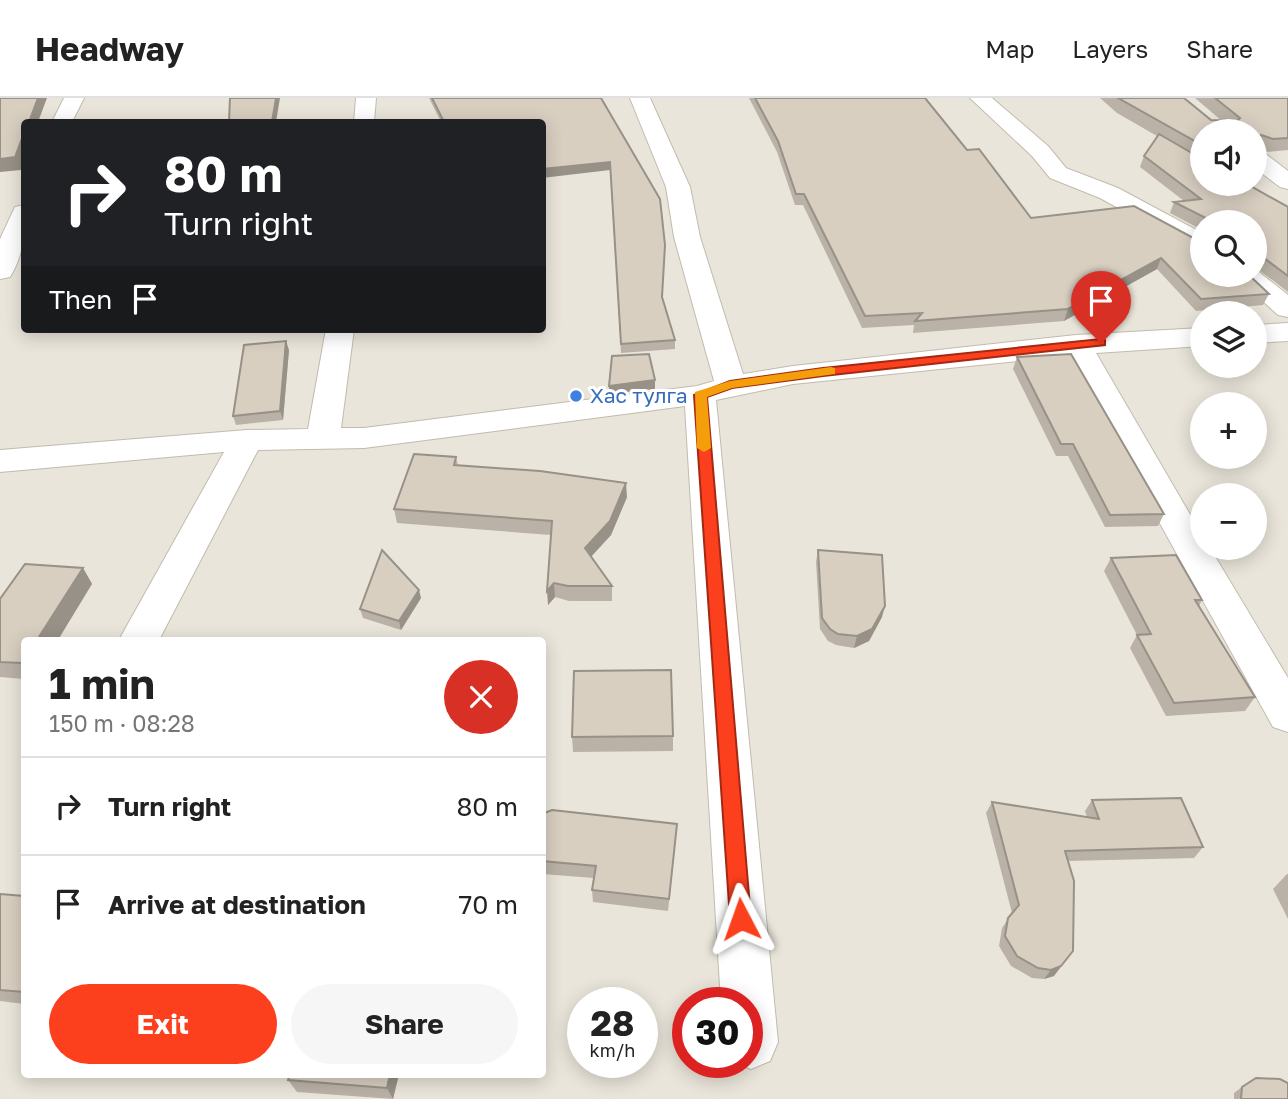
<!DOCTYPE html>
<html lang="en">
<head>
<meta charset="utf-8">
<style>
  body { margin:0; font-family:"Golos Text",sans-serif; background:#f6f6f6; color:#222; height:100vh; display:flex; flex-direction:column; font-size:26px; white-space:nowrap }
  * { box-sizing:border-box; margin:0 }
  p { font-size:23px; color:#767676 }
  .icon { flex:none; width:38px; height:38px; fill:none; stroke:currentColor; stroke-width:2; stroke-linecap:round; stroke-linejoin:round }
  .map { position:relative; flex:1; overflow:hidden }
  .side { position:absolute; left:21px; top:539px; width:525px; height:441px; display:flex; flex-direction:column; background:#fff; border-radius:7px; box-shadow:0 4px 18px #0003 }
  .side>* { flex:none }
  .banner { position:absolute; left:21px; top:21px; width:525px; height:214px; border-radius:7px; box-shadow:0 4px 18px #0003; background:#202124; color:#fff; overflow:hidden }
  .buttons { position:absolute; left:1190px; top:21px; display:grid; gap:14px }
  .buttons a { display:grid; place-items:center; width:77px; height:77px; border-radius:50%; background:#fff; box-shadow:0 4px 18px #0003; font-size:35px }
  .speed { position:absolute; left:567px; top:889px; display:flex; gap:14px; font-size:35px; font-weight:700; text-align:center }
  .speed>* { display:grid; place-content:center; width:91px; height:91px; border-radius:50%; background:#fff; box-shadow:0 4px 18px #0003; line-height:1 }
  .speed small { font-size:18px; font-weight:400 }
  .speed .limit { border:10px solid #d22; background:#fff; color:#111 }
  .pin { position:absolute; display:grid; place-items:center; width:60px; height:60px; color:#fff; margin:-72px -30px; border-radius:50% 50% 50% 0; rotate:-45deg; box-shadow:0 0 7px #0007 }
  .pin .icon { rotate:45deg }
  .me { position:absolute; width:77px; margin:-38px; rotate:356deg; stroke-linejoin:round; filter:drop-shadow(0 0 5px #0008) }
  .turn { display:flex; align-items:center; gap:24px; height:147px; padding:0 28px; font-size:32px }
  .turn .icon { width:91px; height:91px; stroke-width:2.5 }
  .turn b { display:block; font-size:49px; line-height:60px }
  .then { display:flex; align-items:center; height:66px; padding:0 28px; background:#0003; gap:14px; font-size:26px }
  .round { display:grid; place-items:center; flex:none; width:74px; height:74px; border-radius:37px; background:#f6f6f6 }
  .head { display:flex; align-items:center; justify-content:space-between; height:119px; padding:0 28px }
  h1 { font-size:42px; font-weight:700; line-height:52px }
  .primary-button { display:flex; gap:14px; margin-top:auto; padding:14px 28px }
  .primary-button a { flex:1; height:80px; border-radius:42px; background:#fc3f1d; color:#fff; font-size:28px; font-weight:700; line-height:80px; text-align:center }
  .primary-button a+a { background:#f6f6f6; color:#222 }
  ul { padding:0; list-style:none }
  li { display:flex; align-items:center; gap:21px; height:98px; padding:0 28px; border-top:2px solid #e0e0e0 }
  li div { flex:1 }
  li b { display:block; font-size:26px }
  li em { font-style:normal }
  header { display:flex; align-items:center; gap:42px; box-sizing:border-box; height:98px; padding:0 35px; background:#fff; border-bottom:2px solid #e0e0e0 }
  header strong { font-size:33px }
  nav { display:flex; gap:38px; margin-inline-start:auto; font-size:24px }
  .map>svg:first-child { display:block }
  .residential { fill:#eae5da; fill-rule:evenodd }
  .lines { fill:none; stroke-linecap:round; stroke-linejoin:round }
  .minor-casing { stroke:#c2bbae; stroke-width:2 }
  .minor { fill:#fff; fill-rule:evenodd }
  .wall { fill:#bab2a6 }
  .shaded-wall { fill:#979187 }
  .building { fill:#d8cfc1; stroke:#979187; stroke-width:2 }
  .route { fill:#fc3f1d; stroke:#a42913; stroke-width:2 }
  .slow { fill:#f59e0b }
  .shop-dot { fill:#3f7fe0; stroke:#fff; stroke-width:2.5 }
  .labels { text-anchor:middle; stroke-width:6; stroke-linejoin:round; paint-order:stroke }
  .shop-label { font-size:21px; fill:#366cbe; stroke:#fff; text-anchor:start }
</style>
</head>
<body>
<header>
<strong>Headway</strong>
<nav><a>Map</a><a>Layers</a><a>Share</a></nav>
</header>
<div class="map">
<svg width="1288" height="1001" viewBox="0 0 1288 1001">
  <rect width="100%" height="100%" fill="#f6f3ec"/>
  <path class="residential" d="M0,0H1288V1001H0ZM24,24H542V231H24ZM1202,33H1255V86H1202ZM1202,124H1255V177H1202ZM1202,215H1255V268H1202ZM1202,306H1255V359H1202ZM1202,397H1255V450H1202ZM24,542H542V976H24ZM583,905H642V964H583ZM688,905H747V964H688Z"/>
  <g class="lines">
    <defs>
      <path id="minor" d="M64,0H84L72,24H52Z
        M356,0H376L374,24H354Z
        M630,0H650L690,89L700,139L743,276L793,268L1076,237L1202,230V248L1096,255L1202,437V450H1210L1288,580V634L1273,629L1067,258L793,286L716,302L778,944L770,963L751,971L734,964H747V905H721L685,308L364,350L258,352L159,542H119L224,354L0,374V352L247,332L308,331L326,231H354L341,330H364L697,288L714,283L674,139L666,89Z
        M970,0H992L1048,48L1066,70L1118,90L1202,135V153L1193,151L1100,100L1050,80L1032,58Z
        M1255,52L1263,54L1288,73V91L1280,89L1255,70Z
        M24,107C26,131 24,157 10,179L0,181V141L15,109Z
        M1255,171L1288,197V219L1278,217L1234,177H1255Z
        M1288,225V243L1255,245V227Z"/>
    </defs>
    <use href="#minor" class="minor-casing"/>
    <use href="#minor" class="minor"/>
  </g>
  <path class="wall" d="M429,0H601L663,200L675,242V251L621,255L610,72L542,24H441Z
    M749,0H925L967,52L1031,120L1134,108L1269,196L1263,207L1196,213L1157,171L1064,223L913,235L914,227L862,230L803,107H795L777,54Z
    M1100,0H1184L1211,22L1222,23L1195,0H1288V52L1267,54L1256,49L1255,51V33H1202V59L1200,60L1288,109V194L1255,169V124H1202V132L1170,115L1174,104L1184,103L1140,69L1144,58L1157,38L1117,15Z
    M289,252L283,322L236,327L233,318Z
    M1017,259L1164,416L1158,428L1105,429L1068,358H1056L1013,271Z
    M456,359L458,367L627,399L611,437L591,459L612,488V503H569L555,499L548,507L551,437L397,425L394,411Z
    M818,452L882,519L869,543L854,550L836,547L828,543L820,531L816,464Z
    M1111,460L1202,502L1199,508L1255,599L1245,613L1166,618L1130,550L1137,537L1104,473Z
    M83,470L92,486L24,542V581L0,579V501Z
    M421,500L401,532L363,520L360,511Z
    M673,638V653L573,654L572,639Z
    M1092,702L1203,749L1194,760L1068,763L1054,878L1044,881L1032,880L1011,868L999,848L1002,830L1012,815L986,715L992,704L1087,719L1085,713Z
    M542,716L676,739L668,813L593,804L592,792L594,780L542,776Z
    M1287,776H1288V821L1273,791Z
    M0,796L24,798V906L0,903Z
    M399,976L393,1001L297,994L288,982Z
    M1242,989L1288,1001H1234V995Z"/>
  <path class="shaded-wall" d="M38,0H47L38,24H29Z
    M276,0H280L276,24H272Z
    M24,35V63L21,72L0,74V61Z
    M610,64V72L542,80V71Z
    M1161,160L1157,171L1064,223L1068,211Z
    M286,243L289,252L283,322L280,313Z
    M655,282V291L609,296V288Z
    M626,385L627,399L611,437L586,464L585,450Z
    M83,470L92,486L58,542H37Z
    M554,485L555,499L548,507L547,493Z
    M419,492L421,500L401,532L399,523Z
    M885,508L882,519L869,543L854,550L857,538Z
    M1073,853L1054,878L1044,881L1051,872Z
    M390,976H399L393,1001L387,990Z"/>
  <path class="building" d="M0,0H38L29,24H24V35L15,59L0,61Z
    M230,0H276L272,24H229Z
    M432,0H601L660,101L665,147L662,199L675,242L621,246L610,64L542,71V24H444Z
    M755,0H925L967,52L979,51L1031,120L1134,108L1197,142L1202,143V177H1249L1269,196L1201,201L1161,160L1068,211L915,223L922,215L865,218L804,96H796L778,43Z
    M1118,0H1184L1211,22L1237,23L1240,20L1215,0H1288V40L1273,41L1261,37L1258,42H1255V33H1202V47Z
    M1159,36L1202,61V86H1247L1288,109V178L1260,157L1258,163H1255V124H1208V121L1174,104L1201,101L1144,58Z
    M286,243L280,313L233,318L244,247Z
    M649,256L655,282L609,288L612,258Z
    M1071,256L1164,416L1110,417L1073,346H1061L1017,259Z
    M414,356L456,359L454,367L540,373L626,385L610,423L585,450L612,488H568L554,485L547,493L552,423L394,411Z
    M382,452L419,492L399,523L360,511Z
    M818,452L882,457L885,508L872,531L857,538L838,536L830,531L822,520Z
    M1176,457L1202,502H1195L1255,599L1174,605L1137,537L1151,536L1111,460Z
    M25,466L83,470L37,542H24V561L22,565L0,564V501Z
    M671,572L673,638L572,639L574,573Z
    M1181,700L1203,749L1065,753L1074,783L1073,853L1061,868L1051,872L1038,870L1017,858L1005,838L1008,820L1019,807L992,704L1099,721L1092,702Z
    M552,712L677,726L669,801L592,792L596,768L542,763V716Z
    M0,796L24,798V894L0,892Z
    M290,976H390L387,990L288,982Z
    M1256,980L1280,981L1288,985V1001H1241L1242,989Z"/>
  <path class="route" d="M1101,241L1105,242V247L823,278L732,290L707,299L751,821L748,828L741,831L733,828L730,821L694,297L730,283L823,270Z"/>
  <path class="slow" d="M831,269L835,270V276L732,290L707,299L711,350L704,354L697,350L695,294L730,283Z"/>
  <circle class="shop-dot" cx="576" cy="298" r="7"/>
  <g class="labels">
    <g class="shop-label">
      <text x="590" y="305">Хас тулга</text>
    </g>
  </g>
</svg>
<div class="buttons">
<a><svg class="icon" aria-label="sound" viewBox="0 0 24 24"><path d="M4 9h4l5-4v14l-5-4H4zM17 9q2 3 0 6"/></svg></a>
<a><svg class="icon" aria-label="search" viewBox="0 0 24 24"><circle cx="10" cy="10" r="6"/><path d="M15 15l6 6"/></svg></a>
<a><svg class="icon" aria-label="layers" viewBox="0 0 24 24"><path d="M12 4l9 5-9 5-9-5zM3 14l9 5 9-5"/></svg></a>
<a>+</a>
<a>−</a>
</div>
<div class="speed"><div>28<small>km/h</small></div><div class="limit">30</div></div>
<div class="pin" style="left:1101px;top:245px;background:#d93025"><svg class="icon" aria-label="arrive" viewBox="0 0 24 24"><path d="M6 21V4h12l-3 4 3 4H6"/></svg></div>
<svg class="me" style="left:741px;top:821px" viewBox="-20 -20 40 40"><path d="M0-17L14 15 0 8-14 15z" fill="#fc3f1d" stroke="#fff" stroke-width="4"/></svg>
<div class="banner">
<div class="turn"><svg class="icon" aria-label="right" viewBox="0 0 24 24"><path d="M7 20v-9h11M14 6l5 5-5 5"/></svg><div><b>80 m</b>Turn right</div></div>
<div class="then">Then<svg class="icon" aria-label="arrive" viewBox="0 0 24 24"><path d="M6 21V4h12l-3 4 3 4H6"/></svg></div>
</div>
<section class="side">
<div class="head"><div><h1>1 min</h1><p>150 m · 08:28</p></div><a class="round" style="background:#d93025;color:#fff"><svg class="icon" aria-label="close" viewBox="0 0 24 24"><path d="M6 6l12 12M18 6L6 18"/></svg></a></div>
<ul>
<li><svg class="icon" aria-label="right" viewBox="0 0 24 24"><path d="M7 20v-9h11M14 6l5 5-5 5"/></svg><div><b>Turn right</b></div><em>80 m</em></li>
<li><svg class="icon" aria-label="arrive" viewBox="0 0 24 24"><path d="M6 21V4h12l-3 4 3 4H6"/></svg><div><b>Arrive at destination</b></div><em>70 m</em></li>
</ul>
<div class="primary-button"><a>Exit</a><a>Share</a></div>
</section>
</div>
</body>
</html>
